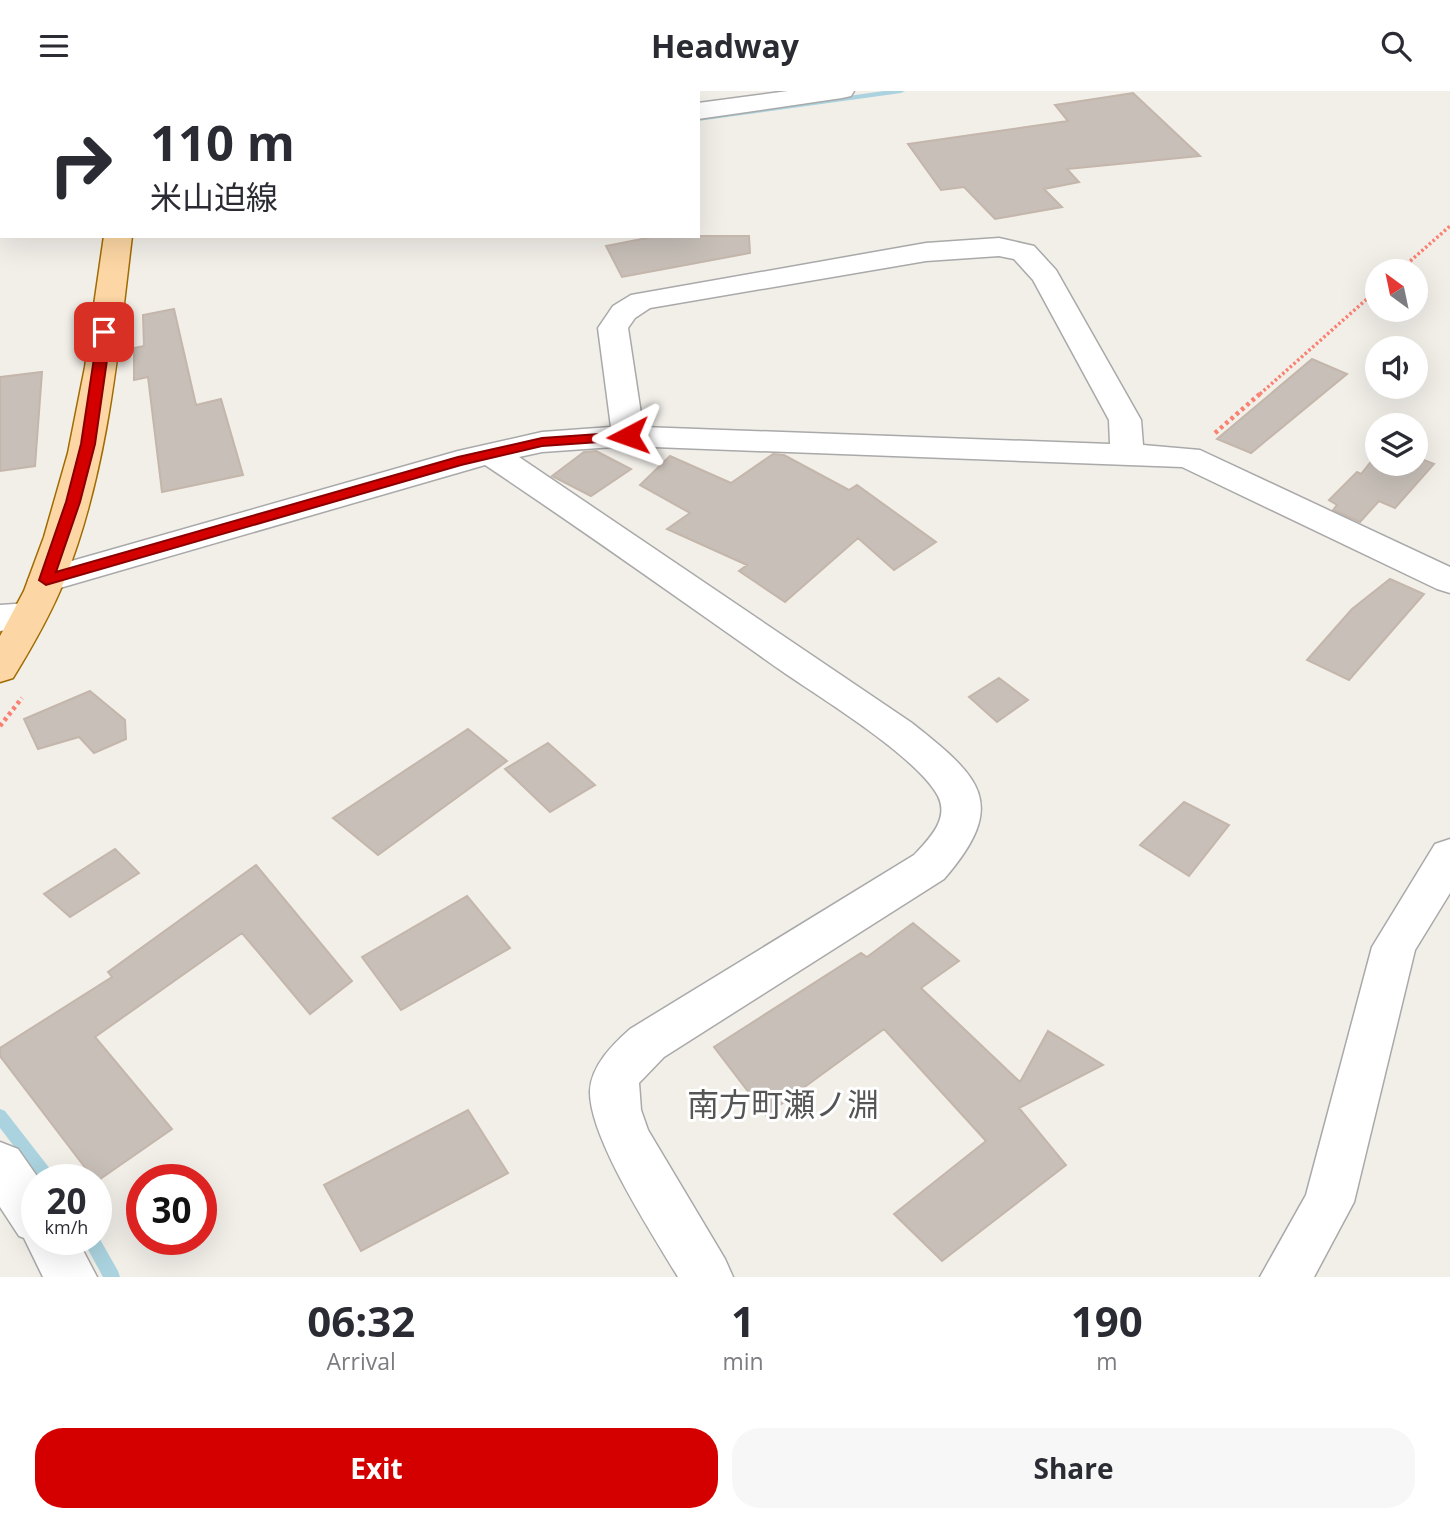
<!DOCTYPE html>
<html lang="en">
<head>
<meta charset="utf-8">
<style>
  body { margin:0; font-family:"Open Sans","Noto Sans JP",sans-serif; background:#f7f7f7; color:#2b2b33; height:100vh; display:flex; flex-direction:column; font-size:26px; white-space:nowrap }
  * { box-sizing:border-box; margin:0 }
  p { font-size:23px; color:#7c7c81 }
  .icon { flex:none; width:38px; height:38px; fill:none; stroke:currentColor; stroke-width:2; stroke-linecap:round; stroke-linejoin:round }
  .map { position:relative; height:1186px; overflow:hidden }
  .drawer { display:flex; flex-direction:column; background:#fff; flex:1 }
  .drawer>* { flex:none }
  .top-card { position:absolute; left:0px; top:0px; width:700px; height:147px; box-shadow:0 7px 28px #0002; background:#fff; color:#2b2b33; overflow:hidden }
  .needle { width:46px; rotate:327deg }
  .tools { position:absolute; left:1365px; top:168px; display:grid; gap:14px }
  .tools a { display:grid; place-items:center; width:63px; height:63px; border-radius:50%; background:#fff; box-shadow:0 7px 28px #0002; font-size:35px }
  .speed { position:absolute; left:21px; top:1073px; display:flex; gap:14px; font-size:35px; font-weight:700; text-align:center }
  .speed>* { display:grid; place-content:center; width:91px; height:91px; border-radius:50%; background:#fff; box-shadow:0 7px 28px #0002; line-height:1 }
  .speed small { font-size:18px; font-weight:400 }
  .speed .limit { border:10px solid #d22; background:#fff; color:#111 }
  .pin { position:absolute; display:grid; place-items:center; width:60px; height:60px; color:#fff; margin:-30px; border-radius:14px; box-shadow:0 4px 10px #0006 }
  .me { position:absolute; width:77px; margin:-38px; rotate:266deg; stroke-linejoin:round; filter:drop-shadow(0 0 5px #0008) }
  .turn { display:flex; align-items:center; gap:24px; height:147px; padding:0 35px; font-size:32px }
  .turn .icon { width:91px; height:91px; stroke-width:2.5 }
  .turn b { display:block; font-size:49px; line-height:60px }
  .eta { display:flex; justify-content:space-evenly; align-items:center; height:119px; text-align:center }
  .eta b { font-size:42px; font-weight:700; line-height:49px }
  .action { display:flex; gap:14px; margin-top:auto; padding:14px 35px }
  .action a { flex:1; height:80px; border-radius:28px; background:#d40000; color:#fff; font-size:28px; font-weight:700; line-height:80px; text-align:center }
  .action a+a { background:#f7f7f7; color:#2b2b33 }
  header { display:flex; justify-content:space-between; align-items:center; height:91px; padding:0 35px; background:#fff; font-size:32px; font-weight:700 }
  .map>svg:first-child { display:block }
  .lines { fill:none; stroke-linecap:round; stroke-linejoin:round }
  .stream { fill:#aad3df; fill-rule:evenodd }
  .building { fill:#c7bfb8; stroke:#c4b6ab; stroke-width:2 }
  .minor-casing { stroke:#a9a9a9; stroke-width:3 }
  .major-casing { stroke:#a06b00; stroke-width:3 }
  .path-far1 { stroke:#fa8072; stroke-width:3.5; stroke-dasharray:2.5 2.5; stroke-linecap:butt }
  .path { stroke:#fa8072; stroke-width:4.5; stroke-dasharray:3.5 3.5; stroke-linecap:butt }
  .minor { fill:#fff; fill-rule:evenodd }
  .major { fill:#fcd6a4; fill-rule:evenodd }
  .route { fill:#d40000; stroke:#8a0000; stroke-width:2 }
  .labels { text-anchor:middle; stroke-width:6; stroke-linejoin:round; paint-order:stroke }
  .near-quarter-label { font-size:32px; fill:#555; stroke:#fff }
</style>
</head>
<body>
<header><svg class="icon" aria-label="menu" viewBox="0 0 24 24"><path d="M4 6h16M4 12h16M4 18h16"/></svg>Headway<svg class="icon" aria-label="search" viewBox="0 0 24 24"><circle cx="10" cy="10" r="6"/><path d="M15 15l6 6"/></svg></header>
<div class="map">
<svg width="1450" height="1186" viewBox="0 0 1450 1186">
  <rect width="100%" height="100%" fill="#f2efe9"/>
  <g class="lines">
    <path class="stream" d="M884,0H905L901,2L698,30V26Z
      M0,80H2V86H0Z
      M0,1018L5,1020L54,1083L56,1088H39L0,1037Z
      M97,1143L118,1180L120,1186H103L85,1153L83,1148H96Z"/>
  </g>
  <path class="building" d="M1133,2L1200,65L1067,78L1079,91L1044,98L1062,116L995,128L964,96L941,99L908,53L1068,30L1055,14Z
    M657,145H749L750,162L622,186L606,155Z
    M174,218L196,314L221,308L243,384L162,401L148,286L134,289V257L144,255L143,224Z
    M1312,268L1347,283L1251,362L1217,348Z
    M42,281L35,375L0,380V286Z
    M596,360L631,378L591,405L552,385L584,361Z
    M773,363L784,364L849,399L857,394L936,451L894,479L858,447L785,511L739,480L747,474L667,438L690,422L640,394L670,365L731,392Z
    M1377,363V373H1416V366L1434,373L1395,417L1379,410L1360,431L1333,419L1337,414L1329,409L1357,381L1361,383Z
    M1390,488L1424,503L1349,589L1307,569L1352,518Z
    M999,587L1028,609L997,631L969,606Z
    M90,600L125,629L126,648L94,662L79,646L38,658L24,628Z
    M468,638L507,670L378,764L333,727Z
    M548,652L595,694L550,721L505,678Z
    M1184,711L1229,734L1189,785L1140,754Z
    M115,758L139,782L70,826L44,803Z
    M256,774L352,890L310,923L242,842L95,946L172,1038L96,1091L0,965V957L112,886L108,881Z
    M467,805L510,857L401,919L362,866Z
    M913,832L959,870L921,897L1020,991L1048,940L1103,974L1019,1017L1066,1074L942,1170L894,1123L986,1050L884,938L766,1024L714,956L861,862L867,866Z
    M468,1019L508,1082L361,1160L324,1094Z"/>
  <g class="lines">
    <defs>
      <path id="minor" d="M788,0H854L851,5L842,7L698,28V12Z
        M0,25H2V41H0Z
        M999,147L1034,155L1056,179L1141,329L1143,354L1200,359L1450,476V502L1437,498L1182,376L628,355L542,361L519,366L912,632C980,686 1010,712 944,788L664,966L639,992L641,1019L648,1039L725,1168L733,1186H678C653,1144 589,1047 590,1000C591,975 613,953 630,938L914,764C928,749 950,728 938,705C917,666 824,609 786,583C686,513 587,442 485,374L46,501L33,497L28,489L33,481L458,360L542,341L611,336L598,237L613,215L631,204L926,152ZM999,165L1014,168L1033,189L1109,329L1110,353L643,336L628,237L635,227L650,217L926,170Z
        M29,512L42,516L47,525L42,534L0,540V514Z
        M1450,748V802L1415,859L1354,1111L1314,1186H1260L1306,1104L1372,856L1435,753Z
        M0,1051L18,1058L39,1088H37V1148H77L97,1186H43L24,1147L19,1145L0,1116Z"/>
      <path id="major" d="M128,0H152L127,2Z
        M104,145H132C118,261 108,379 65,488C51,523 32,556 13,587L0,591V545L24,500L44,446L68,362L85,276Z"/>
    </defs>
    <use href="#minor" class="minor-casing"/>
    <use href="#major" class="major-casing"/>
    <path class="path-far1" d="M1399,180L1450,135
      M1260,303L1377,199"/>
    <path class="path" d="M1215,342L1262,301
      M0,635L22,607"/>
    <use href="#minor" class="minor"/>
    <use href="#major" class="major"/>
  </g>
  <path class="route" d="M104,238L111,241L95,353L80,411L56,481L458,366L542,347L628,341L635,345L628,349L542,355L461,374L46,494L39,489L66,411L81,353L98,241Z"/>
  <g class="labels">
    <g class="near-quarter-label">
      <text x="783" y="1025">南方町瀬ノ淵</text>
    </g>
  </g>
</svg>
<div class="tools">
<a><svg class="needle" viewBox="-14 -14 28 28"><path d="M0-13l5 13h-10z" fill="#e53935"/><path d="M0 13l5-13h-10z" fill="#7c7c81"/></svg></a>
<a><svg class="icon" aria-label="sound" viewBox="0 0 24 24"><path d="M4 9h4l5-4v14l-5-4H4zM17 9q2 3 0 6"/></svg></a>
<a><svg class="icon" aria-label="layers" viewBox="0 0 24 24"><path d="M12 4l9 5-9 5-9-5zM3 14l9 5 9-5"/></svg></a>
</div>
<div class="speed"><div>20<small>km/h</small></div><div class="limit">30</div></div>
<div class="pin" style="left:104px;top:241px;background:#d93025"><svg class="icon" aria-label="arrive" viewBox="0 0 24 24"><path d="M6 21V4h12l-3 4 3 4H6"/></svg></div>
<svg class="me" style="left:628px;top:345px" viewBox="-20 -20 40 40"><path d="M0-17L14 15 0 8-14 15z" fill="#d40000" stroke="#fff" stroke-width="4"/></svg>
<div class="top-card">
<div class="turn"><svg class="icon" aria-label="right" viewBox="0 0 24 24"><path d="M7 20v-9h11M14 6l5 5-5 5"/></svg><div><b>110 m</b>米山迫線</div></div>
</div>
</div>
<section class="drawer">
<div class="eta">
<div><b>06:32</b><p>Arrival</p></div>
<div><b>1</b><p>min</p></div>
<div><b>190</b><p>m</p></div>
</div>
<div class="action"><a>Exit</a><a>Share</a></div>
</section>
</body>
</html>
